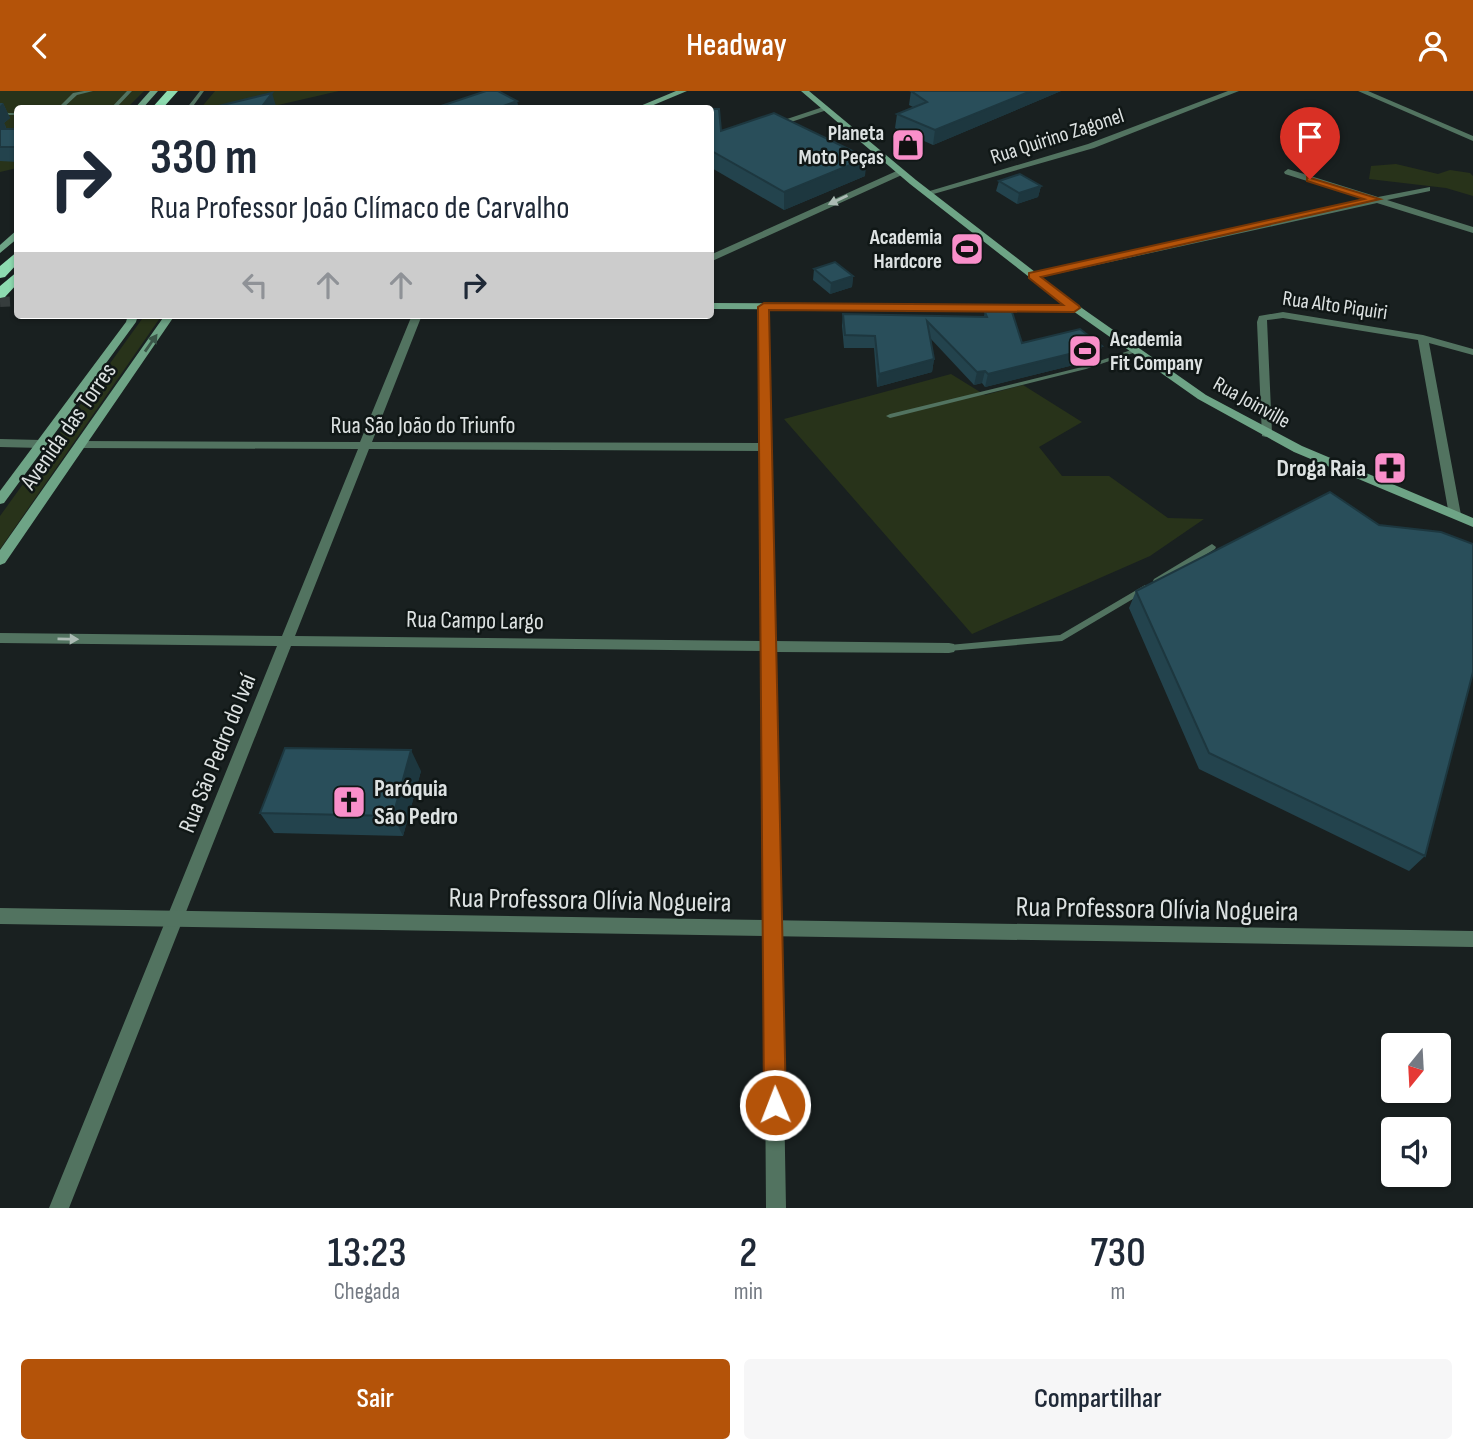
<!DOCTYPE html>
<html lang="pt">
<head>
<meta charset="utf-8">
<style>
  body { margin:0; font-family:"Sofia Sans Condensed",sans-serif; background:#f6f6f7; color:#1f2937; height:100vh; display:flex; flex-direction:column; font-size:26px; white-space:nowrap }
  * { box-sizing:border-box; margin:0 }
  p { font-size:23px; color:#747a83 }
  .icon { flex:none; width:38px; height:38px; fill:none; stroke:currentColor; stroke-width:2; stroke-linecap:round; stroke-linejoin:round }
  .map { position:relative; height:1117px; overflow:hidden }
  .side { display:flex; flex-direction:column; background:#fff; flex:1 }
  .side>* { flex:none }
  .guide { position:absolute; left:14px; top:14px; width:700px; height:214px; border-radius:7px; box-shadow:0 2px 5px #0004; background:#fff; color:#1f2937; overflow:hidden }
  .needle { width:46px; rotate:198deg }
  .tools { position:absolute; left:1381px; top:942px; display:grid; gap:14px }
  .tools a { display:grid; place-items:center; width:70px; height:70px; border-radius:7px; background:#fff; box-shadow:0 2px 5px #0004; font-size:35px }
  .pin { position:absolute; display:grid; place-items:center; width:60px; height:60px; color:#fff; margin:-72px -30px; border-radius:50% 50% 50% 0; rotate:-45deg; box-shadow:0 0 7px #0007 }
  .pin .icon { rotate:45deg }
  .me { position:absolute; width:77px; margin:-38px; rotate:359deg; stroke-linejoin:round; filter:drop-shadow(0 0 5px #0008) }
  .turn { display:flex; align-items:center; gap:24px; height:147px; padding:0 21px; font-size:32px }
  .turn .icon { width:91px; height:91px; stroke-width:2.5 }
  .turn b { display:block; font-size:49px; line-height:60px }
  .lanes { display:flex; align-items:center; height:66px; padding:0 21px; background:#0003; justify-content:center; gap:35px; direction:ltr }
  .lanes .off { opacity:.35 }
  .eta { display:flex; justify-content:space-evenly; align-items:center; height:119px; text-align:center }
  .eta b { font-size:42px; font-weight:600; line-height:49px }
  .button { display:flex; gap:14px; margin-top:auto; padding:14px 21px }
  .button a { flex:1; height:80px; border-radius:7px; background:#b45309; color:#fff; font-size:28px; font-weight:600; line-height:80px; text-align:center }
  .button a+a { background:#f6f6f7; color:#1f2937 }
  header { display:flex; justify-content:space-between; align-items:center; height:91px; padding:0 21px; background:#b45309; color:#fff; font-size:32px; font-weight:600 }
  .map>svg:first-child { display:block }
  .green { fill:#28331a }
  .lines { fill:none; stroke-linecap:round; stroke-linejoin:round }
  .secondary-tunnel { stroke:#363d3d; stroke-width:10; stroke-dasharray:10 5; stroke-linecap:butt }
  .service { fill:#527360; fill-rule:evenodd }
  .minor { fill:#527360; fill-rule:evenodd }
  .tertiary { fill:#527360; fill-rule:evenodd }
  .secondary { fill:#6ea486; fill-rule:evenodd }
  .trunk { fill:#8ddbb0; fill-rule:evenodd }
  .wall { fill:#23434d }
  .shaded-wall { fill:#1d373f }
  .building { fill:#294e5a; stroke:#1d373f; stroke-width:2 }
  .oneway { fill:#acbbb4 }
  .oneway2 { fill:#3a5648 }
  .route { fill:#b45309; stroke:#753606; stroke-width:2 }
  .labels { text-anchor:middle; stroke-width:5; stroke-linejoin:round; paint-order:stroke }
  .far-poi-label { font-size:21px; font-weight:bold; fill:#dde2e2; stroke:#101716; text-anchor:end }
  .far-street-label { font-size:21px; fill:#dde2e2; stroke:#101716 }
  .street-label { font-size:24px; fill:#dde2e2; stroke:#101716 }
  .poi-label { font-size:24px; font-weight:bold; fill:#dde2e2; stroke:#101716; text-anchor:end }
  .near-street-label { font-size:28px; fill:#dde2e2; stroke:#101716 }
</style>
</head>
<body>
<header><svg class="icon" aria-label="back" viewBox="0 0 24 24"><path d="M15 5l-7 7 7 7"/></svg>Headway<svg class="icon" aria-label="person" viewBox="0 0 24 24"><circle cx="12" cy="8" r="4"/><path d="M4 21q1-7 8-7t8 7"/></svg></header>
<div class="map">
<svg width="1473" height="1117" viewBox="0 0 1473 1117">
  <rect width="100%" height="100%" fill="#192020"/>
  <path class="green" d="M0,0H144L127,17L18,18L17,77L0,81Z
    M215,0H339L265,17L200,18Z
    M1396,73L1438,83L1450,79L1470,82L1473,85V105L1446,97L1369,88L1371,75Z
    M142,224H162L0,458V425L142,228Z
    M951,283L985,304L1023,294L1082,331L1039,356L1062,385H1109L1168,427L1204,428L1150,465L972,543L784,328Z"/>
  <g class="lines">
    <path class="secondary-tunnel" d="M0,211L18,210"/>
    <path class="service" d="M84,0H93L77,4L62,18H57L73,2Z
      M127,0H132L115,18H110Z
      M200,0H204L191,18H186Z
      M0,22H18V24H0Z
      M1134,258L1136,259V261L1086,278L890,327L886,325L890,323L1082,276Z
      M1212,453L1216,456L1215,458L1160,492H1154L1153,490L1154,488Z
      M1145,494L1149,497L1148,499L1062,550L949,560L946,559L945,557L946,555L949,554L1060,544Z"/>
    <path class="minor" d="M1358,0H1368L1473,45V50Z
      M823,16L830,18L773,37L766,35Z
      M901,78L905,81L904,83L710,171V164Z
      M1288,78L1378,106L1430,96V100L1387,109L1473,136V142L1377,112L1033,188L1028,185L1033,182L1367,109L1285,83L1284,81Z
      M764,213L769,216L775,550L949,552L954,553L956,557L954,561L949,562L776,561L786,1117H766L762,560L291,555L69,1117H49L277,555L0,552V542L282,545L358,358L81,357L75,353L77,350L360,351L412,224H422L372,351L760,352L759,216ZM369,358L760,360L761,550L295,545Z
      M1283,221L1423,244L1473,258V264L1429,252L1461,424L1459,427L1455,428L1449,424L1418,249L1283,227L1267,229L1272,342L1266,346L1262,345L1257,231L1259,225Z
      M0,348L41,349L47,353L41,357L0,356Z"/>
    <path class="tertiary" d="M1228,0H1239L1094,57L930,104L923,102L1088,53Z
      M0,817L1473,840V856L0,833Z"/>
    <path class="secondary" d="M150,0H158L142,18H134Z
      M676,0H687L644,18H633Z
      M801,0H809L916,89L1079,215L1206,304L1302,355L1473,427V436L1294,361L1198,308L1073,220L710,218V212L1065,214L910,93Z
      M18,138V147L0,162V154Z
      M128,224H138L136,231L4,412L0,413V400L126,231Z
      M165,224H175L5,472L0,474V459Z"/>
    <path class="trunk" d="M167,0H178L162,18H151Z
      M18,160V172L5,186L0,187V175Z
      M18,180V192L5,206L0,207V195Z"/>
  </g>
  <path class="wall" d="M911,0H1061L933,54L895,37L897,23L913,16L909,14Z
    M0,12H3L10,27L4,32L6,36L5,38H18V71L0,70Z
    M710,18L721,40L865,85L784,119L710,76Z
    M999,90L1041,95L1038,106L1017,113L996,100Z
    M814,178L853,185L852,196L830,203L813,189Z
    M985,221L1022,252L1102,255L1098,268L985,296L982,292L974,294L931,248L934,268L932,281L877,296L874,257H844L842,235L843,223L984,226Z
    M1136,500L1425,765L1409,780L1199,678L1129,517Z
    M421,680L403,745L274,742L260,722Z"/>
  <path class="shaded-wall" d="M1030,0H1061L933,54L935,39Z
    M272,2L276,15L274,18H260Z
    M517,10L519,18H495Z
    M3,12L10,27L4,32L6,36L0,42V15Z
    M867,67L865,85L784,119V101Z
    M1041,95L1038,106L1017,113L1019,102Z
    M853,185L852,196L830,203L831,192Z
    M1102,255L1098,268L985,296L988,283Z
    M934,268L932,281L877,296L879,283Z
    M985,280L982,292L974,294L977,281Z
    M411,659L421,680L403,745L393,725Z"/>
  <path class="building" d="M486,0H498L517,10L495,18H432Z
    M911,0H1031L935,39L897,23L927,11Z
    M272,2L260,18H206Z
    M710,18H719L721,40L774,22L867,67L784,101L710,59Z
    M0,38H18V56H0Z
    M1020,83L1041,95L1019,102L999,90Z
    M835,171L853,185L831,192L814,178Z
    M985,221H1012L1022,252L1080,238L1102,255L988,283L985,280L977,281L927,230L934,268L879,283L875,245L845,244L843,223L987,226Z
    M1330,401L1379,434L1441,441L1473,453V581L1425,765L1209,662L1136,500Z
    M285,657L411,659L393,725L260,722Z"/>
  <defs><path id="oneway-solid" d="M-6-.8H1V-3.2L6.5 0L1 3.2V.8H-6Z" transform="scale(1.75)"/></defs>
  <g class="oneway">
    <use href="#oneway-solid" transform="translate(838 109) rotate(155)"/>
    <use href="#oneway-solid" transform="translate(68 548) rotate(1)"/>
  </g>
  <use class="oneway2" href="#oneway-solid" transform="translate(151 252) rotate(-55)"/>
  <path class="route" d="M1307,86L1380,108L1041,186L1079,215L1080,217L1074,221L769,219L786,1014L783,1022L775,1025L767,1022L764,1014L758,216L764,212L1063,214L1029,187V182L1364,108L1307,90Z"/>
  <defs>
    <symbol id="shop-square" viewBox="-11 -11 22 22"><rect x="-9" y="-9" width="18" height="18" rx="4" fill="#f98fca" stroke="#101716"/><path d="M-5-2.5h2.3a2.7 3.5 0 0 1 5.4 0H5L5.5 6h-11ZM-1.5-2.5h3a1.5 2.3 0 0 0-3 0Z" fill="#111"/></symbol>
    <symbol id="stadium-square" viewBox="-11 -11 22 22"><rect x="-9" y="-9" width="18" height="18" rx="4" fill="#f98fca" stroke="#101716"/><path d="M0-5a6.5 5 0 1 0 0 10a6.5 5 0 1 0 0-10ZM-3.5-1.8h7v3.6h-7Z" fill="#111"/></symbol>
    <symbol id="pharmacy-square" viewBox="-11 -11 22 22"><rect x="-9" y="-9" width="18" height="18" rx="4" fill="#f98fca" stroke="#101716"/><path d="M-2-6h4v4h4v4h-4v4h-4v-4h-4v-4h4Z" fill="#111"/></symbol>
    <symbol id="church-square" viewBox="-11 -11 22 22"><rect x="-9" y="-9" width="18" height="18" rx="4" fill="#f98fca" stroke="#101716"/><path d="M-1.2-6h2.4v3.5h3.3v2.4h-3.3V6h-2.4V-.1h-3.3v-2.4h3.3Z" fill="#111"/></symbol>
  </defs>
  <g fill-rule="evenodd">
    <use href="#shop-square" x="889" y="35" width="38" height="38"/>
    <use href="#stadium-square" x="948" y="139" width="38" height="38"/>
    <use href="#stadium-square" x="1066" y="241" width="38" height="38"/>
    <use href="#pharmacy-square" x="1371" y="358" width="38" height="38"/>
    <use href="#church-square" x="330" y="692" width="38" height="38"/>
  </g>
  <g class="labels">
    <g class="far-poi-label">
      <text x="884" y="49">Planeta<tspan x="884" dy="24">Moto Peças</tspan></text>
      <text x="942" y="153">Academia<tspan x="942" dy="24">Hardcore</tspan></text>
      <text x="1110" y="255" text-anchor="start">Academia<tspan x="1110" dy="24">Fit Company</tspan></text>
    </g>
    <g class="far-street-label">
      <text transform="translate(1057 45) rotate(-18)" y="7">Rua Quirino Zagonel</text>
      <text transform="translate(1335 214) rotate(8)" y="7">Rua Alto Piquiri</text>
      <text transform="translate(1252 311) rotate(29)" y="7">Rua Joinville</text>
    </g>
    <g class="street-label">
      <text x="423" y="342">Rua São João do Triunfo</text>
      <text transform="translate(68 335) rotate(-55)" y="8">Avenida das Torres</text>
      <text transform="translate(475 529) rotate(1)" y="8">Rua Campo Largo</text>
      <text transform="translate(217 662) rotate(-68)" y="8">Rua São Pedro do Ivaí</text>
    </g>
    <g class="poi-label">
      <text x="1366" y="385">Droga Raia</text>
      <text x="374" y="705" text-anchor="start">Paróquia<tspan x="374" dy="28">São Pedro</tspan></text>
    </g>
    <g class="near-street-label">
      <text transform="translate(590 808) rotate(1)" y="10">Rua Professora Olívia Nogueira</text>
      <text transform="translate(1157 817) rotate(1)" y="10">Rua Professora Olívia Nogueira</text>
    </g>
  </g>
</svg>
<div class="tools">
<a><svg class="needle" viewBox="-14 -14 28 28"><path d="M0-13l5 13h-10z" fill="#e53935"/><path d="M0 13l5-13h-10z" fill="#747a83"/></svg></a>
<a><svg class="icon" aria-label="sound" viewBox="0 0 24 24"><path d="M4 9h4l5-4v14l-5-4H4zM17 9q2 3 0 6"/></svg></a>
</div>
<div class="pin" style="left:1310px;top:88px;background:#d93025"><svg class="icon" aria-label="arrive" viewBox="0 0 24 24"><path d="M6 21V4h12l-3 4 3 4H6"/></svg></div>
<svg class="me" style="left:775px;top:1014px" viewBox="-20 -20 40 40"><circle r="17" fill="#b45309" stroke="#fff" stroke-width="3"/><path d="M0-11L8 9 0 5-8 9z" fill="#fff"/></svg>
<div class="guide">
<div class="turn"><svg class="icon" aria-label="right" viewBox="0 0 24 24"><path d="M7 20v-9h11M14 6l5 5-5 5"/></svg><div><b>330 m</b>Rua Professor João Clímaco de Carvalho</div></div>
<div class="lanes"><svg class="icon off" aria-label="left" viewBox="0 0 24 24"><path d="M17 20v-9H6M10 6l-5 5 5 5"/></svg><svg class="icon off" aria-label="ahead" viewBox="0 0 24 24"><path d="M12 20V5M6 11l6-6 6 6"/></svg><svg class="icon off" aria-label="ahead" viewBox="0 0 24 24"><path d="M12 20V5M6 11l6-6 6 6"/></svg><svg class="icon" aria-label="right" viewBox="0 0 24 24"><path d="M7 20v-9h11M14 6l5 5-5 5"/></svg></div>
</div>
</div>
<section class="side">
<div class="eta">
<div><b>13:23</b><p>Chegada</p></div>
<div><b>2</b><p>min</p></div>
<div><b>730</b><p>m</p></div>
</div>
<div class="button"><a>Sair</a><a>Compartilhar</a></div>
</section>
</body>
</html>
